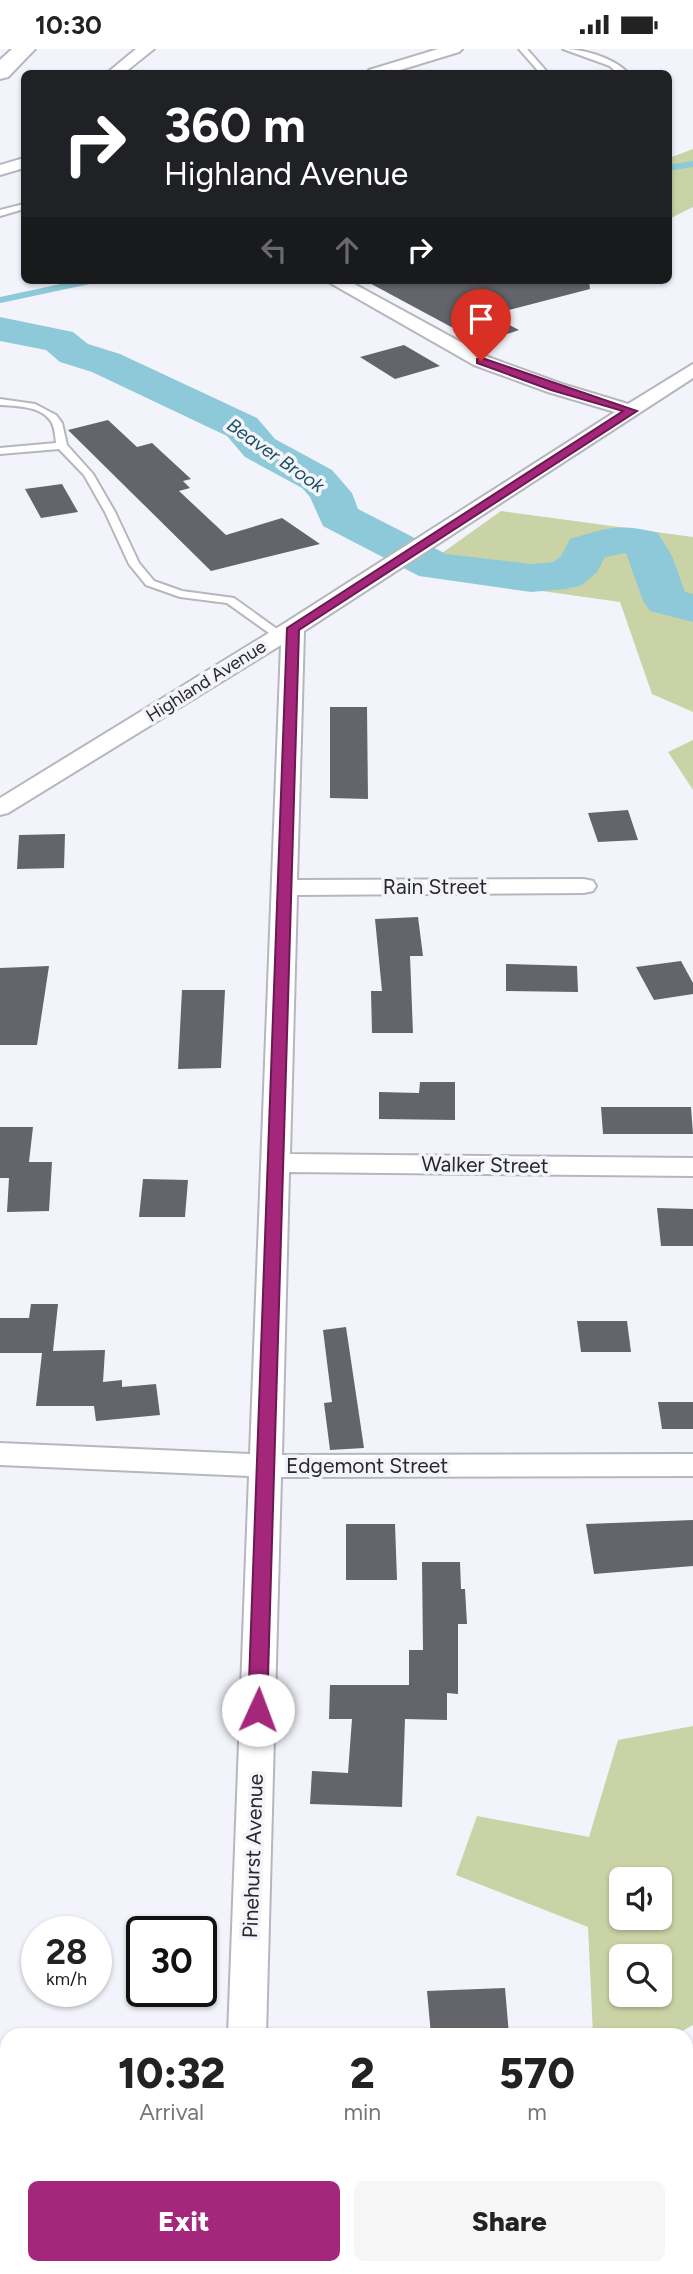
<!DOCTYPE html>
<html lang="en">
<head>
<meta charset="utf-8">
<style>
  body { margin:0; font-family:Figtree,sans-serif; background:#f6f6f6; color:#222; height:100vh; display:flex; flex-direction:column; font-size:26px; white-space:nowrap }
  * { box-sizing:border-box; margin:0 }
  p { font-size:23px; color:#767676 }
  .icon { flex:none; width:38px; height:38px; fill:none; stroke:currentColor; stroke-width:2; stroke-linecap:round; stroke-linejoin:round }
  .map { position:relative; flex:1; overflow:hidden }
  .sheet { position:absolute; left:0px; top:1979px; width:693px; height:247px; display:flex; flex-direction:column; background:#fff; border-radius:21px 21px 0 0; box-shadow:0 2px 5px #0004 }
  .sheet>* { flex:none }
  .hud { position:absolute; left:21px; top:21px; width:651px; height:214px; border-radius:10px; box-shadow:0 2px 5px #0004; background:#202124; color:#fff; overflow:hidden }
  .controls { position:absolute; left:609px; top:1818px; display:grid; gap:14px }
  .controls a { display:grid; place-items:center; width:63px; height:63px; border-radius:10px; background:#fff; box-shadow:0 2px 5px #0004; font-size:35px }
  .speed { position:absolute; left:21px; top:1867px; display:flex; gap:14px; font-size:35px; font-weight:700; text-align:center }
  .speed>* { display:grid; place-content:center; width:91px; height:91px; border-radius:50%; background:#fff; box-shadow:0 2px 5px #0004; line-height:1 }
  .speed small { font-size:18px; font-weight:400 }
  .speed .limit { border:4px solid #111; border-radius:10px; background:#fff; color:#111 }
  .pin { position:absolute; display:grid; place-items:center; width:60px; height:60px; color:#fff; margin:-72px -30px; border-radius:50% 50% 50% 0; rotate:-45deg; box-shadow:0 0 7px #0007 }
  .pin .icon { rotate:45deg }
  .me { position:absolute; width:77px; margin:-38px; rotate:2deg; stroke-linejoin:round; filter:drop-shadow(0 0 5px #0008) }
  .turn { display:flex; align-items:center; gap:24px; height:147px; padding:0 28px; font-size:32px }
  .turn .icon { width:91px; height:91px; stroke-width:2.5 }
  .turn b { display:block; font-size:49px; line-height:60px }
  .lanes { display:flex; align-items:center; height:66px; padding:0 28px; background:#0003; justify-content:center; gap:35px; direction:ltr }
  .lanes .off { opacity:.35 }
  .eta { display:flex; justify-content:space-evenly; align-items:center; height:119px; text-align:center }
  .eta b { font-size:42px; font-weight:800; line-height:49px }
  .cta { display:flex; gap:14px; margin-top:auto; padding:14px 28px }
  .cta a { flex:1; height:80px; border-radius:10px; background:#a4277b; color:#fff; font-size:28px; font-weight:800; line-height:80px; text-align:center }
  .cta a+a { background:#f6f6f6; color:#222 }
  .status { display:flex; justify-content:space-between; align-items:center; height:49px; padding:0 35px; background:#fff; direction:ltr }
  .status svg { height:19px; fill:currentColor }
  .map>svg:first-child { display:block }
  .green { fill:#cad3a6; fill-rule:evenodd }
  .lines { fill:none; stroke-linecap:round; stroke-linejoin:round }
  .stream { stroke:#8ec9d9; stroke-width:6 }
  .river { fill:#8ec9d9; fill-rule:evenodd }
  .building { fill:#64646b }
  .lane-casing { stroke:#b6b7be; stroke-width:4 }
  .street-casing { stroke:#b6b7be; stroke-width:4 }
  .secondary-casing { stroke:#b6b7be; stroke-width:4 }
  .lane { fill:#fff; fill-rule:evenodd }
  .street { fill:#fff; fill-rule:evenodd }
  .secondary { fill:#fff; fill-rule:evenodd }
  .route { fill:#a4277b; stroke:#6b1950; stroke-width:2 }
  .labels { text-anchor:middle; stroke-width:7; stroke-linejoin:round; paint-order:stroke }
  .far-street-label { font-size:18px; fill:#29292c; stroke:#f3f4fb }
  .far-water-label { font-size:19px; font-style:italic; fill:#1e515d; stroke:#f3f4fb }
  .street-label { font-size:21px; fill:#29292c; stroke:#f3f4fb }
</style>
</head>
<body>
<div class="status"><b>10:30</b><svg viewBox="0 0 49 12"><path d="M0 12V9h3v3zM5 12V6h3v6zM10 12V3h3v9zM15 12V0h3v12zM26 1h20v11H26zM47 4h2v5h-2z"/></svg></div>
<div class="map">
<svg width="693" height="2225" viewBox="0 0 693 2225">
  <rect width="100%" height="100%" fill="#f3f4fb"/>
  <path class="green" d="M693,100V158L669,170V109Z
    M501,462L693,488V663L652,645L620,553L414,524Z
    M693,691V741L668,703Z
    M693,1677V1976L675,1986H593L588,1878L456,1826L477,1767L589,1788L618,1691ZM660,1830V1869H621V1830ZM621,1908H660V1946H621Z
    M500,2219H660V2225H499Z"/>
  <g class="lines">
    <path class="stream" d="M668,119L693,115
      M0,251L94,231"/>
    <path class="river" d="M0,268L73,283L88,295L120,305L257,369L275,390L332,421L352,444L358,460L446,505L531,515L553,513L561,507L570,490C608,479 618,474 658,484L672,507L685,543L693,545V573L650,562L643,552L626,504L605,508L597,523L582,536L566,540L531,543L419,527L323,477L310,448L302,439L245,408L227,387L92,323L60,313L46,301L0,292Z"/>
  </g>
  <path class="building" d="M364,231H589L590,240L490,266L519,281L481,294Z
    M404,296L440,317L395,330L360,308Z
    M108,371L137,398L152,394L191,430L183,432L190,439L179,442L226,486L282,469L320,495L211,522L68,381Z
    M62,435L78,463L41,469L25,440Z
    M330,658H367L368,750L330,749Z
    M628,761L638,791L598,793L588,764Z
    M65,785L64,819L17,820L19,786Z
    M418,868L423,907H410L413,984H372L371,942H382L375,870Z
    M681,912L693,934V945L654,951L636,918Z
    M506,915L577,917L578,943L506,942Z
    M49,917L37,996H0V919Z
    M182,941H225L221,1019L178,1020Z
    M420,1033H455V1071L379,1070V1043L419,1044Z
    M601,1058H691L693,1085H603Z
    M0,1078H33L29,1113H52L49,1162L7,1163L9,1129H0Z
    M143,1130L188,1131L185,1168H139Z
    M657,1159L693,1160V1197H661Z
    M31,1255H58L53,1302L105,1301L103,1333L122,1331V1338L156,1335L160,1366L96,1372L94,1357H36L42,1304H0V1269H29Z
    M577,1272H627L631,1303H581Z
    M346,1278L364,1399L330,1401L324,1354L332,1353L323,1281Z
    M658,1353H693V1380H662Z
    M693,1471V1517L594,1525L586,1475Z
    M346,1475H395L397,1531H346Z
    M422,1513H460L461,1540H465L467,1575H458V1645L447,1644V1671L405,1670L402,1758L310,1755L312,1722L348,1724L352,1670H329L330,1636H409V1601H423Z
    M505,1939L509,1986H431L427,1942Z"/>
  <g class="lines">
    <defs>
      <path id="lane" d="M519,0H527L548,24H540Z
        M563,0C583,0 611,8 626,22L625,24H617L610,17Z
        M24,155V160L0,167V161Z
        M0,350L35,355L56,366L62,374L67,396L93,425L115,463L139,514L154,532L182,542L234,549L284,585V589H276L227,554L180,548L146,536L129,515L105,463L84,426L59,400L0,405V399L56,394C55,387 55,377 50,371C40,357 16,357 0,356Z"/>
      <path id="street" d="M136,0H154L124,24H107Z
        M438,0H462L459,3L390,24H367L369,21Z
        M24,109V119L0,126V116Z
        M325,231H347L488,308L562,335L628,355L693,315V329L304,582L297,831L584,830L593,832L596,837L593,842L584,844L297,846L290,1105L693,1109V1127L289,1123L282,1406L693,1405V1427L281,1428L266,1986H228L249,1427L0,1416V1394L250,1405L281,596L8,764L0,766V749L285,574L615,363L548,343L474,316Z
        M219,2219H259V2225H219Z"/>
      <path id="secondary" d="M12,0H35L8,28L0,30V11Z"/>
    </defs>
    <use href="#lane" class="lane-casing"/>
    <use href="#street" class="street-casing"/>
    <use href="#secondary" class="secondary-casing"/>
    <use href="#lane" class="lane"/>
    <use href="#street" class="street"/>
    <use href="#secondary" class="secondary"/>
  </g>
  <path class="route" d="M477,310H485L637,362L299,581L267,1661L265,1667L258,1669L251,1667L248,1661L287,579L623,362L551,341L477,314Z"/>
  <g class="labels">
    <g class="far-street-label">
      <text transform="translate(206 632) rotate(-32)" y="6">Highland Avenue</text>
    </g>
    <g class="far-water-label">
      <text transform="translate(276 406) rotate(35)" y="7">Beaver Brook</text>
    </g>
    <g class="street-label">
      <text x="435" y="845">Rain Street</text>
      <text transform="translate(485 1116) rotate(1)" y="7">Walker Street</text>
      <text x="367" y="1424">Edgemont Street</text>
      <text transform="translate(253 1807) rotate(-88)" y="7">Pinehurst Avenue</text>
    </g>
  </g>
</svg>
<div class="controls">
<a><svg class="icon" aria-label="sound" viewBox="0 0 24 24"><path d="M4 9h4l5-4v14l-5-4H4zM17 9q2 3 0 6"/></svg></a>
<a><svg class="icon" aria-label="search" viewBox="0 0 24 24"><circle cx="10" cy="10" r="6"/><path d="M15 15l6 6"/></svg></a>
</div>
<div class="speed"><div>28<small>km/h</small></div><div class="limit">30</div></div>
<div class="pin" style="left:481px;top:312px;background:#d93025"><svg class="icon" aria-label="arrive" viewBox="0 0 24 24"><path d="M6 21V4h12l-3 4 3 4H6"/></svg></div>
<svg class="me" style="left:258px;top:1661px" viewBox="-20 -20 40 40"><circle r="19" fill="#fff"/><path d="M0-13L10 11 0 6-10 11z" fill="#a4277b"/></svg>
<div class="hud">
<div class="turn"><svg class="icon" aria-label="right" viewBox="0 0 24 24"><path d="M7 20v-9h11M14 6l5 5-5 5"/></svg><div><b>360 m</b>Highland Avenue</div></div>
<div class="lanes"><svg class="icon off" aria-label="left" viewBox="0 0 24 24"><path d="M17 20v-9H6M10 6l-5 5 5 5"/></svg><svg class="icon off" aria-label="ahead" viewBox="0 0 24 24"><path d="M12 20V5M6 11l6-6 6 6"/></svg><svg class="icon" aria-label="right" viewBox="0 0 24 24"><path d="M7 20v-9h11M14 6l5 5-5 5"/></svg></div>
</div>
<section class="sheet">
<div class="eta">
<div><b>10:32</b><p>Arrival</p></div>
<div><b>2</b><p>min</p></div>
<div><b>570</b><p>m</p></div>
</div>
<div class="cta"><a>Exit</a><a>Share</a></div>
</section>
</div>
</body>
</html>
